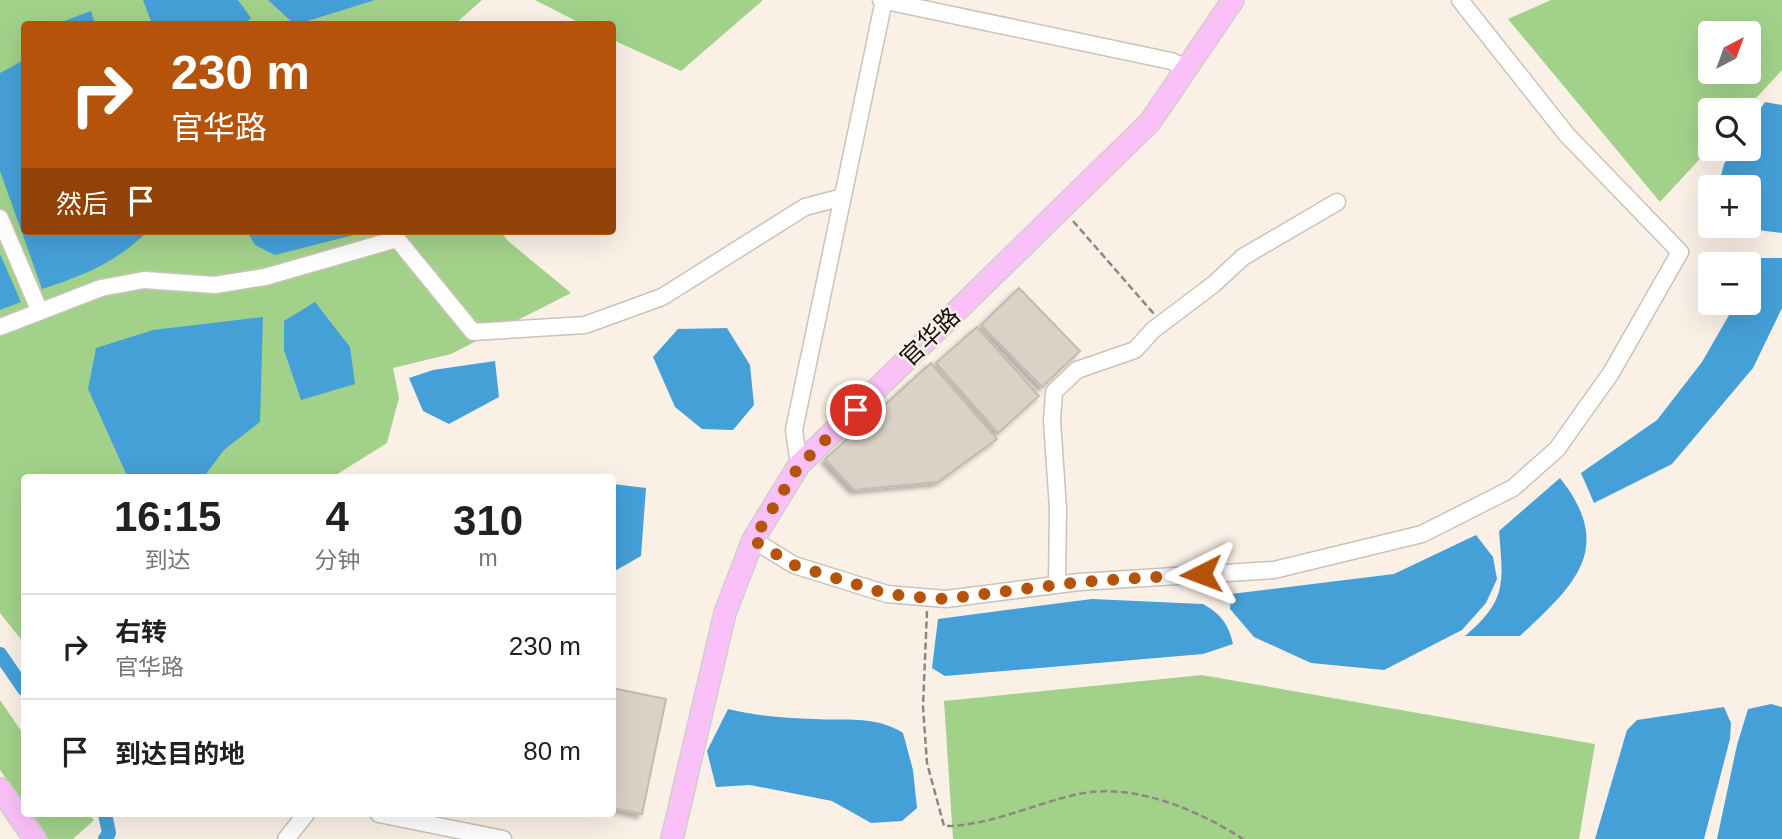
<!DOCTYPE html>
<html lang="zh">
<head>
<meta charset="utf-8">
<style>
  body { margin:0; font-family:Arial,"Noto Sans SC",sans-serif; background:#f6f6f6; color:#202124; height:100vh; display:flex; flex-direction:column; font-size:26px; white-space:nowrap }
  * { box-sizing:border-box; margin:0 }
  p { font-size:23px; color:#757577 }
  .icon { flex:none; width:38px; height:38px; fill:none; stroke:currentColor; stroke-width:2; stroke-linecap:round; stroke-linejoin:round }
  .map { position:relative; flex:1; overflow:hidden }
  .details { position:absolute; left:21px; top:474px; width:595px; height:343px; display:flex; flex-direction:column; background:#fff; border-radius:7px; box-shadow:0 7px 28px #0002 }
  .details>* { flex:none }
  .guide { position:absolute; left:21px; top:21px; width:595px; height:214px; border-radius:7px; box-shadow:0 7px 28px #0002; background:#b45309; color:#fff; overflow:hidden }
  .needle { width:46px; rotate:41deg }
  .fabs { position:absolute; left:1698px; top:21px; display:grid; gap:14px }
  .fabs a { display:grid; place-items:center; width:63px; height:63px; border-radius:7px; background:#fff; box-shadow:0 7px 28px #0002; font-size:35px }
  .pin { position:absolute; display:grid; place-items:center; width:60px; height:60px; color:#fff; margin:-30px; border:4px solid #fff; border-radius:50%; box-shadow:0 2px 7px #0007 }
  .me { position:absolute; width:77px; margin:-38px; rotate:267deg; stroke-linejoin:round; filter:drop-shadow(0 0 5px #0008) }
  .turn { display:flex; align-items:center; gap:24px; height:147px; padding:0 35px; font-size:32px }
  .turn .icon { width:91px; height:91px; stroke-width:2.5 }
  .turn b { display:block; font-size:49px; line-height:60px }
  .then { display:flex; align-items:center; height:66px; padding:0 35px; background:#0003; gap:14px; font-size:26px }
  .eta { display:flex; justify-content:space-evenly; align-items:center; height:119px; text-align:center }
  .eta b { font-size:42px; font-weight:600; line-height:49px }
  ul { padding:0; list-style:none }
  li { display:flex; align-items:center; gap:21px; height:105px; padding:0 35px; border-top:2px solid #e0e0e0 }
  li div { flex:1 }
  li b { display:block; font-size:26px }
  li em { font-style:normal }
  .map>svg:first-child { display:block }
  .green { fill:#a2d28a; fill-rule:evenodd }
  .water { fill:#45a0d8 }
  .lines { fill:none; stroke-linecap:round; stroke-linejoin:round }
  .canal { stroke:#45a0d8; stroke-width:14 }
  .building { fill:#dbd1c7; stroke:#c3bab0; stroke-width:2; filter:url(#shadow) }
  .minor-casing { stroke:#cbc2b8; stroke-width:19 }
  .major-casing { stroke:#cfcfce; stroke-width:24 }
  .path { stroke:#8e8781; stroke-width:2.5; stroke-dasharray:7 3.5; stroke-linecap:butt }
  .minor { stroke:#fff; stroke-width:16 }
  .major { stroke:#fac1f8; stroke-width:21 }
  .route { stroke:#b45309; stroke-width:12; stroke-dasharray:0 21.6 }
  .labels { text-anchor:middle; stroke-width:5; stroke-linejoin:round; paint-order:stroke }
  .street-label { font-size:24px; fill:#110e0b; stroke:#faf0e6 }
</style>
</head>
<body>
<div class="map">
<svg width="1782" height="839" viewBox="0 0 1782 839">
  <defs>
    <filter id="shadow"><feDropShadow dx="-4" dy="4" stdDeviation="2" flood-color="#0004"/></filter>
  </defs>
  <rect width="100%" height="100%" fill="#faf0e6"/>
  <path class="green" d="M0,0H482L455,24H24V231H500L508,241L571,293L451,354L393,368L399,398L387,443L331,478H24V643L0,613Z
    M535,0H762V1L681,71L613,40L612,24H582Z
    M1551,0H1782V70L1745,110H1710V148L1660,202L1508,19ZM1748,33V72H1710V33Z
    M1202,675L1595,744L1579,839H953L944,701Z
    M0,700L24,735V805L0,770Z
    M30,814H89L94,820L73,839H48Z"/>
  <path class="water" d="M143,0H238L251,18L245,24H152Z
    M268,0H375L298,24H294Z
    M91,11L95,24H56Z
    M24,60V231H148C117,262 83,276 42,289L0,171V73Z
    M1765,102L1782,105V233L1741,228L1748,226V187H1718L1724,164L1734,149H1748V127Z
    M247,231H369L275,255L255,245Z
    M0,254L21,302L0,310Z
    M1761,258H1782V308L1753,368L1672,464L1594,503L1581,473L1657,420L1702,362L1736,303H1748V281Z
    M315,302L350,347L355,384L301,400L284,350V321Z
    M263,317L260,422L224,450L203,478H128L88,389L96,348L153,330Z
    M727,328L750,365L754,405L733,430L702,429L675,407L653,357L678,329Z
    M495,361L499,397L449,424L423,411L409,378L433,370Z
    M1560,478C1616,549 1574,585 1520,636H1465C1508,600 1503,582 1499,531Z
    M613,484L646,488L641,556L613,572Z
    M1476,535L1493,557L1497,579L1486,603L1462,630L1384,670L1311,663L1254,637L1230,609L1231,594L1394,574Z
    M1092,599L1203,604C1221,614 1229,625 1233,644L1203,654L945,676L932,668L938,619Z
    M1771,704L1782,707V839H1717L1737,745L1748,709Z
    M1724,707L1731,723L1730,739L1704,839H1595L1627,730L1637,720Z
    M728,709C756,716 785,718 814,719C845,721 875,715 903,733L913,770L917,808L902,821L871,823L832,801L750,785L716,787L707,751Z"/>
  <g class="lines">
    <path class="canal" d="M0,654L24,689
      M105,814L109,833L105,839"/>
  </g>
  <path class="building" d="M1019,288L1080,351L1042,387L981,325Z
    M977,327L1039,396L998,433L936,363Z
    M931,363L997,439L938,482L854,490L825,459Z
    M612,688L666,699L642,814L612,808Z"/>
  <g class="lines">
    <defs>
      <path id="minor" d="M881,0L1171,61L1187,68
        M0,218L40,312
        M0,327L101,288L144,280L215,285L265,277L397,239L473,332L585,325L662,297L805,207L843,197
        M799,465L794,430L884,0
        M753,540L794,565L887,594L946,599L1079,582L1274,570L1422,534L1513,488L1557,449L1611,373L1680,252L1567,135L1460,0
        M1057,584L1058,509L1052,420L1054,392L1077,370L1135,350L1153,330L1214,284L1243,257L1337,202
        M379,814L503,839
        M286,839L306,814"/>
      <path id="major" d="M0,789L35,839
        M672,839L725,613L753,540L799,465L1150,122L1233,0"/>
    </defs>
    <use href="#minor" class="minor-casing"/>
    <use href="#major" class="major-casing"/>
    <path class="path" d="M1073,221L1154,314
      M927,611L923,707L927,763L944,826C989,826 1031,805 1074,795C1131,781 1196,809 1243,839"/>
    <use href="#minor" class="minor"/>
    <use href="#major" class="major"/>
  </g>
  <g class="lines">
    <path class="route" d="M856,410L799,466L753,540L794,565L887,594L928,598L946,599L1079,582L1201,574"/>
  </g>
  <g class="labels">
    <g class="street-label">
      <text transform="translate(930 337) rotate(-44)" y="8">官华路</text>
    </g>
  </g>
</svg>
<div class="fabs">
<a><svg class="needle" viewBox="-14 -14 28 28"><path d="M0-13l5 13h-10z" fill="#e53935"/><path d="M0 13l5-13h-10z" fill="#757577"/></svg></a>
<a><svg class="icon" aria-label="search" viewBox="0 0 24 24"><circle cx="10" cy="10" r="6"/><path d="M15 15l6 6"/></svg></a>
<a>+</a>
<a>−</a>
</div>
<div class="pin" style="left:856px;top:410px;background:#d93025"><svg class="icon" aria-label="arrive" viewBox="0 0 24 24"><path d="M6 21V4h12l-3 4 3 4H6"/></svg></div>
<svg class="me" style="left:1201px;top:574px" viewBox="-20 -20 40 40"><path d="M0-17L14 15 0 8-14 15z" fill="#b45309" stroke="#fff" stroke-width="4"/></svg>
<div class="guide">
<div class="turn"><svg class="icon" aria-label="right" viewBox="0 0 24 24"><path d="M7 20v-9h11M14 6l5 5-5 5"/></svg><div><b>230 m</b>官华路</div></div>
<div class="then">然后<svg class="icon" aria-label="arrive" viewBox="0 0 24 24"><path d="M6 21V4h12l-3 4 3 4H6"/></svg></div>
</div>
<section class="details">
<div class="eta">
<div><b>16:15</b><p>到达</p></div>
<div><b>4</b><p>分钟</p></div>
<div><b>310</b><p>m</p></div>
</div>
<ul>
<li><svg class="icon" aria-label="right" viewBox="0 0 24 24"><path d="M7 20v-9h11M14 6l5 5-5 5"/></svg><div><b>右转</b><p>官华路</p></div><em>230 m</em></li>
<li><svg class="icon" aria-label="arrive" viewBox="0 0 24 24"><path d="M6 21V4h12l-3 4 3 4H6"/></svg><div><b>到达目的地</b></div><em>80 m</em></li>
</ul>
</section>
</div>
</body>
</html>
